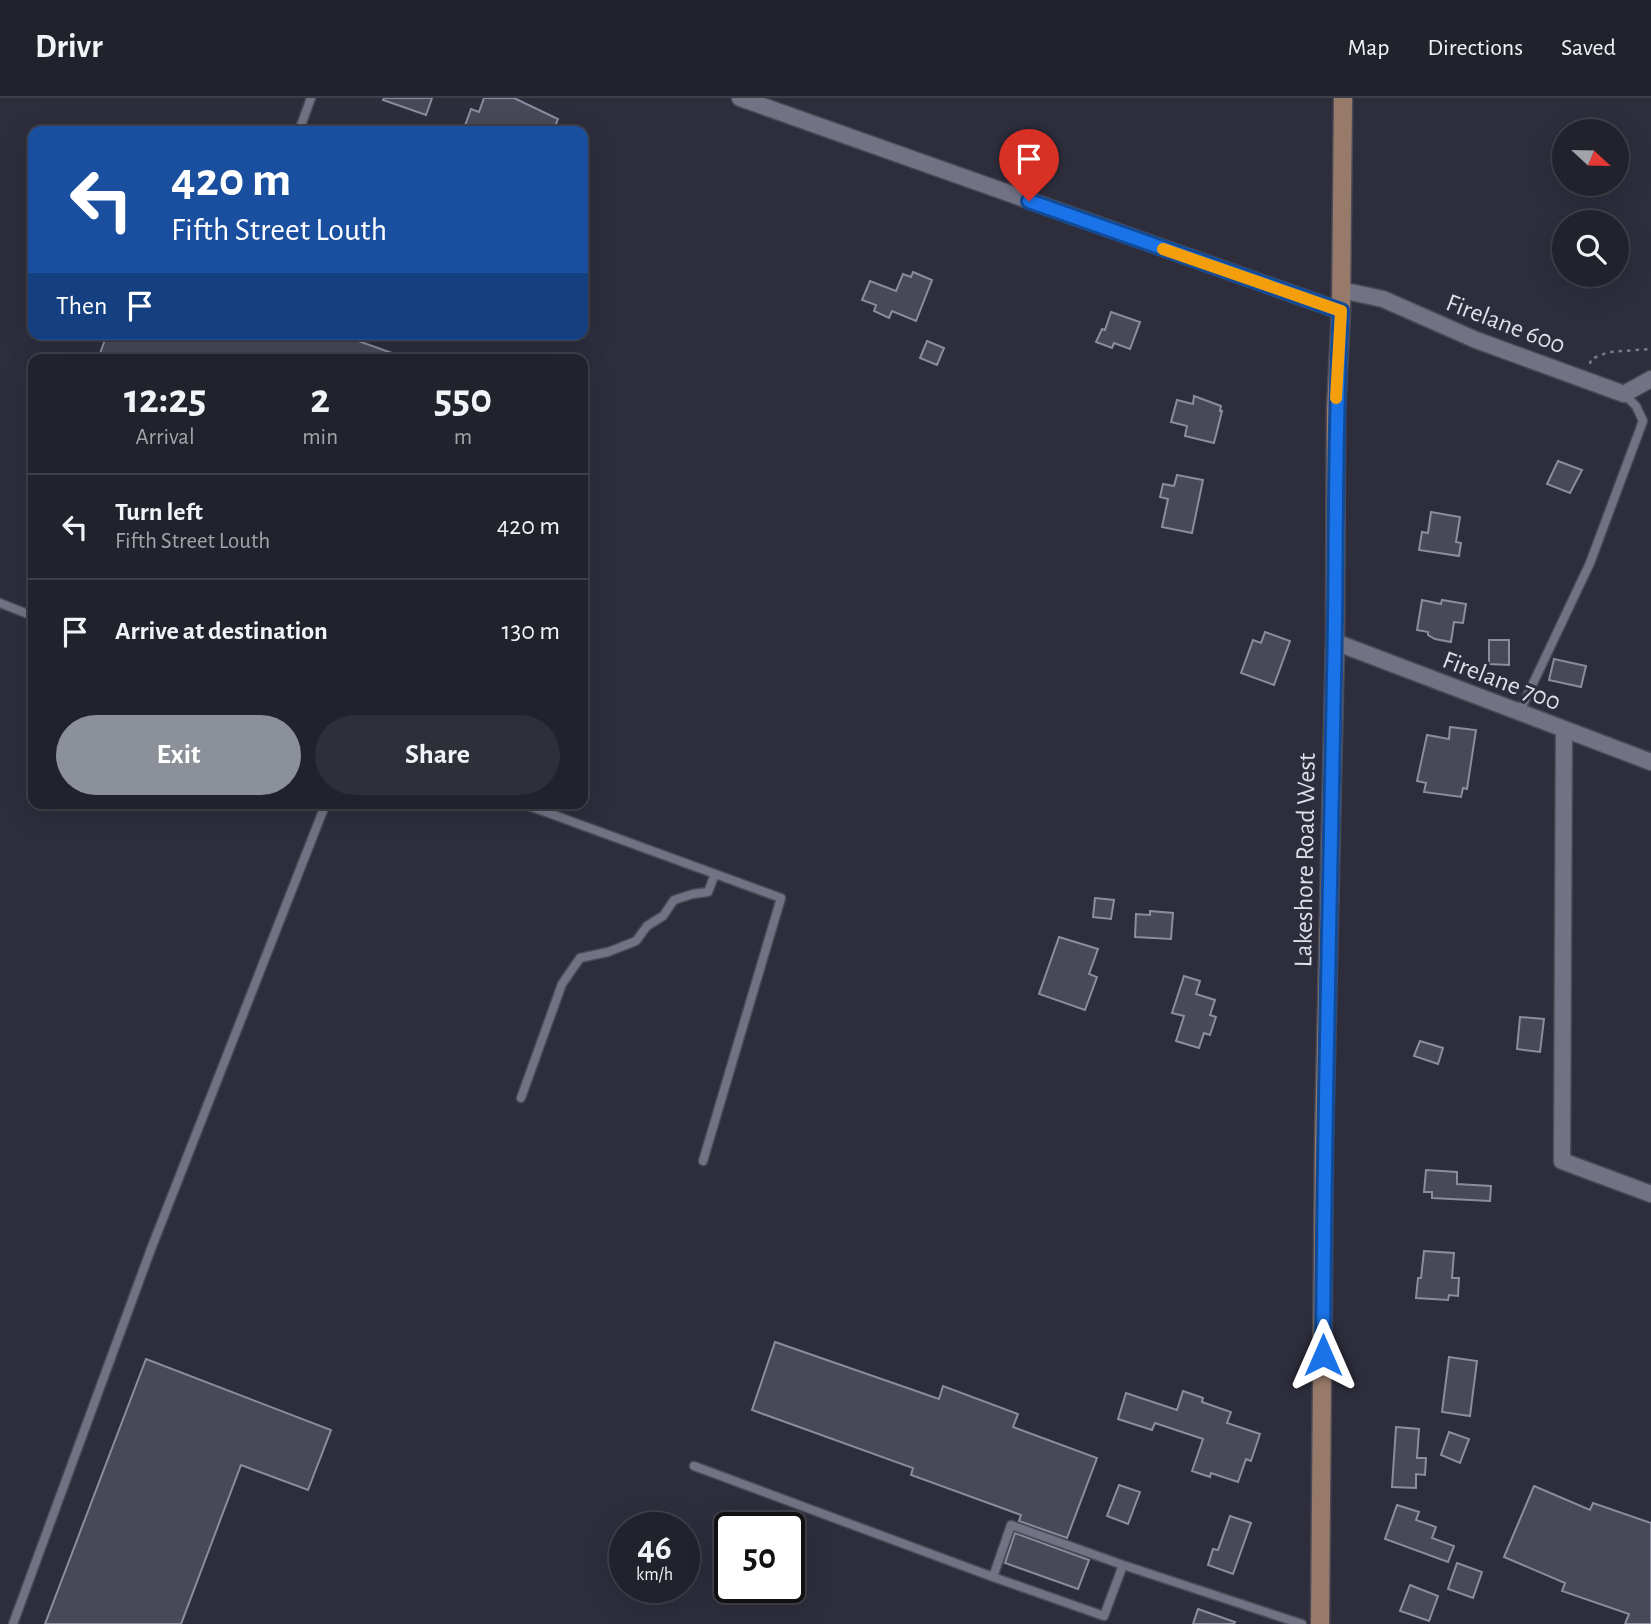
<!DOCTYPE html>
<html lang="en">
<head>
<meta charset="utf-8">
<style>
  body { margin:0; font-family:"Alegreya Sans",sans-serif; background:#2e2f39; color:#f1f3f6; height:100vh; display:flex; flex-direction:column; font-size:26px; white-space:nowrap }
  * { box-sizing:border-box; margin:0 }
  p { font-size:23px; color:#a2a4aa }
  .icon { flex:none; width:38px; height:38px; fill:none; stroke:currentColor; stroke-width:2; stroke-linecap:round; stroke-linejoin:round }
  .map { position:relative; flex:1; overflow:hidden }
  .details { position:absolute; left:28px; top:256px; width:560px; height:455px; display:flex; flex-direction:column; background:#22222d; border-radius:14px; box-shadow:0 7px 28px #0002,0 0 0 2px #3f3f49 }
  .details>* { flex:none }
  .hud { position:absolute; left:28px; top:28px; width:560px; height:214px; border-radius:14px; box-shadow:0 7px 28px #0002,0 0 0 2px #3f3f49; background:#1a4fa0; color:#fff; overflow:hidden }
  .needle { width:46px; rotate:112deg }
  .fabs { position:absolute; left:1552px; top:21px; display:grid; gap:14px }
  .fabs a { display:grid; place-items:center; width:77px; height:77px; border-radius:50%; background:#22222d; box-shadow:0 7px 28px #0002,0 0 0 2px #3f3f49; font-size:35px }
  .speed { position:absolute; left:609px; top:1414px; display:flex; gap:14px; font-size:35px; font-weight:700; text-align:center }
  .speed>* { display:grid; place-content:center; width:91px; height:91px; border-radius:50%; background:#22222d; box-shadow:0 7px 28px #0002,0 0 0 2px #3f3f49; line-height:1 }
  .speed small { font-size:18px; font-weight:400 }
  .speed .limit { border:4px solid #111; border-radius:10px; background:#fff; color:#111 }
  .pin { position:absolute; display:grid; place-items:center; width:60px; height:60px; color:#fff; margin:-72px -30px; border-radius:50% 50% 50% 0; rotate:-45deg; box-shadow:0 0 7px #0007 }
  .pin .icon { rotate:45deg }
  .me { position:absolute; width:77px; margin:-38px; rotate:0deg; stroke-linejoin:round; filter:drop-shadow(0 0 5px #0008) }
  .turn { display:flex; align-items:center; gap:24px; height:147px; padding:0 28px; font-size:32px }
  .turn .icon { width:91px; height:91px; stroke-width:2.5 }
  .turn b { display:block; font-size:49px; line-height:60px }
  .then { display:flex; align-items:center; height:66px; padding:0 28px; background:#0003; gap:14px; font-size:26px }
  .eta { display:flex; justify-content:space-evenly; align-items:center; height:119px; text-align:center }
  .eta b { font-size:42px; font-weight:700; line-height:49px }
  .primary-button { display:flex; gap:14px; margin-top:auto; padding:14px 28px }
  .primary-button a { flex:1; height:80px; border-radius:42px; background:#8c9099; color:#fff; font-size:28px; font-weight:700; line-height:80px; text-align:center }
  .primary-button a+a { background:#2e2f39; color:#f1f3f6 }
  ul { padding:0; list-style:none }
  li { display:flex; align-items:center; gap:21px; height:105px; padding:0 28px; border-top:2px solid #3f3f49 }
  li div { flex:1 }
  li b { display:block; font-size:26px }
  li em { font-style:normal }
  header { display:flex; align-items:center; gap:42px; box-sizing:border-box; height:98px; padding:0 35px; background:#22222d; border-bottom:2px solid #3f3f49 }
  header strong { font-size:33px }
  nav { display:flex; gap:38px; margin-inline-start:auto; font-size:24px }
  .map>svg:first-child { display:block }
  .building { fill:#484858; stroke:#8c8c9e; stroke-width:2 }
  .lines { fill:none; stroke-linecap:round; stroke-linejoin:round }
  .lane-casing { stroke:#4a4a56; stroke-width:11 }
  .street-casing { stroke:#4a4a56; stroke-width:19 }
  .secondary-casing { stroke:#4a4a56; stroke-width:21 }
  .path { stroke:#7a7a86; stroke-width:2.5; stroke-dasharray:3.5 5; stroke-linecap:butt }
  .lane { stroke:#717283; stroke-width:8 }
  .street { stroke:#717283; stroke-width:16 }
  .secondary { stroke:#987a6a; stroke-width:18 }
  .route-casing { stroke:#114b97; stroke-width:18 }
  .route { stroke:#1a73e8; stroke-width:12 }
  .slow { stroke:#f59e0b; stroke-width:12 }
  .labels { text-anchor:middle; stroke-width:6; stroke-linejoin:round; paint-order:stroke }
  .street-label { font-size:26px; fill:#dfdfe9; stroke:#2d2d3c }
</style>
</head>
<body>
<header>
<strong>Drivr</strong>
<nav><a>Map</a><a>Directions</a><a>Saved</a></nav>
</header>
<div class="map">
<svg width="1651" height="1526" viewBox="0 0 1651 1526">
  <rect width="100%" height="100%" fill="#2d2d3c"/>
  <path class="building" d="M384,0H432L426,17L383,2Z
    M484,0H514L558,21L553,33H463L471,11L479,14Z
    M913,174L932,182L916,223L892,213L889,220L874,213L876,207L862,202L870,183L896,193L903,176L911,179Z
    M1111,214L1140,224L1130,251L1114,245L1112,250L1096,244L1102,231L1105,232Z
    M107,236H339L403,259V261H98Z
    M927,243L944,250L937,267L920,260Z
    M1194,298L1221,308L1220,313H1222L1214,345L1185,338L1187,328L1171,324L1177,302L1193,306Z
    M1558,363L1582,372L1570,395L1547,386Z
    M1177,377L1203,382L1192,435L1162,429L1168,401L1160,399L1163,386L1174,388Z
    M1431,414L1460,419L1456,444L1461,445L1459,458L1419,452L1422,434L1428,435Z
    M1422,502L1441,506L1442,502L1466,506L1463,525L1454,524L1451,544L1435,541L1428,537V534L1417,532Z
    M1265,534L1290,543L1274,587L1241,575L1253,542L1261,545Z
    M1489,542H1509V567L1489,566Z
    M1554,561L1586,568L1581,589L1549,582Z
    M1450,629L1476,632L1467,691L1463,690L1461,699L1424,694L1426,685L1417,683L1427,637L1449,641Z
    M1095,800L1114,802L1111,821L1093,819Z
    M1150,813L1173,815L1171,841L1135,839L1136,816L1150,817Z
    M1059,839L1098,851L1089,876L1097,879L1085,912L1039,896Z
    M1184,878L1200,883L1196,896L1215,902L1210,917L1216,919L1210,937L1204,935L1199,950L1176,943L1184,918L1172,915Z
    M1520,919L1544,921L1540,954L1517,951Z
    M1420,943L1443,950L1438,966L1414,958Z
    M1426,1072L1457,1074V1086L1491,1088L1490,1103L1432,1100V1094H1424Z
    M1424,1153L1454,1155L1452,1180H1459L1458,1198L1449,1197L1448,1202L1416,1200L1418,1180H1421Z
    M775,1244L939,1301L943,1288L1018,1316L1013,1329L1097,1360L1067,1440L1019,1423L1021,1417L911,1377L913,1370L752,1312Z
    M1449,1259L1477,1263L1470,1318L1442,1314Z
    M146,1261L331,1332L308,1392L241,1367L181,1526H45Z
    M1183,1293L1203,1300L1202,1304L1231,1314L1227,1325L1260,1336L1251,1363L1246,1361L1238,1384L1211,1375L1210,1379L1192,1373L1203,1341L1155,1325L1152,1332L1118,1321L1126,1295L1177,1312Z
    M1396,1329L1419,1331L1417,1360H1426L1425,1377L1416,1376V1390L1392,1389Z
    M1449,1334L1469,1341L1460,1365L1441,1357Z
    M1119,1387L1140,1394L1128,1426L1107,1418Z
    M1534,1388L1590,1412L1593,1405L1651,1425V1526H1625L1629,1516L1562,1493L1565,1485L1504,1459Z
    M1397,1407L1419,1414L1416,1422L1436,1429L1432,1440L1454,1448L1448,1464L1385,1441Z
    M1230,1418L1251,1425L1233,1476L1208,1467L1213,1451L1218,1452Z
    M1015,1435L1089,1462L1078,1491L1005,1465Z
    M1457,1465L1482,1474L1473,1500L1448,1491Z
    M1410,1487L1438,1498L1429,1523L1400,1513Z
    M1198,1511L1235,1524L1234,1526H1193Z"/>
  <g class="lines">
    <defs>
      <path id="lane" d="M299,33L311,0
        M0,505L33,518
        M1519,615L1590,465L1643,323L1636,308L1624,296
        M521,705L781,800L703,1063
        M521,1000L562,886L580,860L608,854L636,843L647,828L663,818L674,802L693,796L708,794L715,776
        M694,1368L993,1479L1104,1518L1123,1467L1302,1526
        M993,1479L1011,1427L1123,1467
        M13,1526L151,1151L326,705"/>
      <path id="street" d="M740,0L1341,213
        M1341,192L1383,201L1476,242L1624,296L1651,281
        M1335,544L1651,664
        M1564,632L1562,1063L1651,1096"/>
      <path id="secondary" d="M1320,1526L1324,1041L1335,544L1336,312L1341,213L1343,0"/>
    </defs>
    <use href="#lane" class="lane-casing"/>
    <use href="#street" class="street-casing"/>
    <use href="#secondary" class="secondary-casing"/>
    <path class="path" d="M1590,266L1591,261L1609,254L1651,251"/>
    <use href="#lane" class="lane"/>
    <use href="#street" class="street"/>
    <use href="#secondary" class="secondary"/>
  </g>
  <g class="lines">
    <defs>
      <path id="route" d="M1029,103L1341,213C1334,335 1337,457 1334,579C1330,805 1324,1031 1323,1257"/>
    </defs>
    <use href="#route" class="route-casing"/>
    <use href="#route" class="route"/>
    <path class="slow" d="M1163,151L1341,213L1336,300"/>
  </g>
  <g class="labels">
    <g class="street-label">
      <text transform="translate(1506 225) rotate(21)" y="9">Firelane 600</text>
      <text transform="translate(1502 582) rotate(21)" y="9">Firelane 700</text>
      <text transform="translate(1304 762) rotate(-89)" y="9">Lakeshore Road West</text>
    </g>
  </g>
</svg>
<div class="fabs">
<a><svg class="needle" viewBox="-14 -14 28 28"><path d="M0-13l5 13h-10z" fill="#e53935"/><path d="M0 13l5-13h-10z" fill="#a2a4aa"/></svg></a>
<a><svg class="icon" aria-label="search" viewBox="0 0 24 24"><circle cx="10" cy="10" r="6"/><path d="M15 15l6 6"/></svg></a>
</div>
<div class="speed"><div>46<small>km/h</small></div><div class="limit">50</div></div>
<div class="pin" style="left:1029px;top:103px;background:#d93025"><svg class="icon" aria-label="arrive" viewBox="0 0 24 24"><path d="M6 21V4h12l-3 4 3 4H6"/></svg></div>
<svg class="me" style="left:1323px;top:1257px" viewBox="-20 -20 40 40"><path d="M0-17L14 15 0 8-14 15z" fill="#1a73e8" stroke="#fff" stroke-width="4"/></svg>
<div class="hud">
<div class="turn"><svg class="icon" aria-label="left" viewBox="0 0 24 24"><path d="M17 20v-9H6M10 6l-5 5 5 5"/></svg><div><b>420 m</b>Fifth Street Louth</div></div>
<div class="then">Then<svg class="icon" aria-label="arrive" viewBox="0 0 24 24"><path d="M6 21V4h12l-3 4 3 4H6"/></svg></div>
</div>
<section class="details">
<div class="eta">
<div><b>12:25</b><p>Arrival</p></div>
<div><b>2</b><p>min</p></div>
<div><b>550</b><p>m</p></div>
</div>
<ul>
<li><svg class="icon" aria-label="left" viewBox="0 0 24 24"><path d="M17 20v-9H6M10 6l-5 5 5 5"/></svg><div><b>Turn left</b><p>Fifth Street Louth</p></div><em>420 m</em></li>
<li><svg class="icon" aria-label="arrive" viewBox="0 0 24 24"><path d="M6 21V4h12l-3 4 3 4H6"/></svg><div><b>Arrive at destination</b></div><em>130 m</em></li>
</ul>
<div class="primary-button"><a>Exit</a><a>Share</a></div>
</section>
</div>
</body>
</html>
